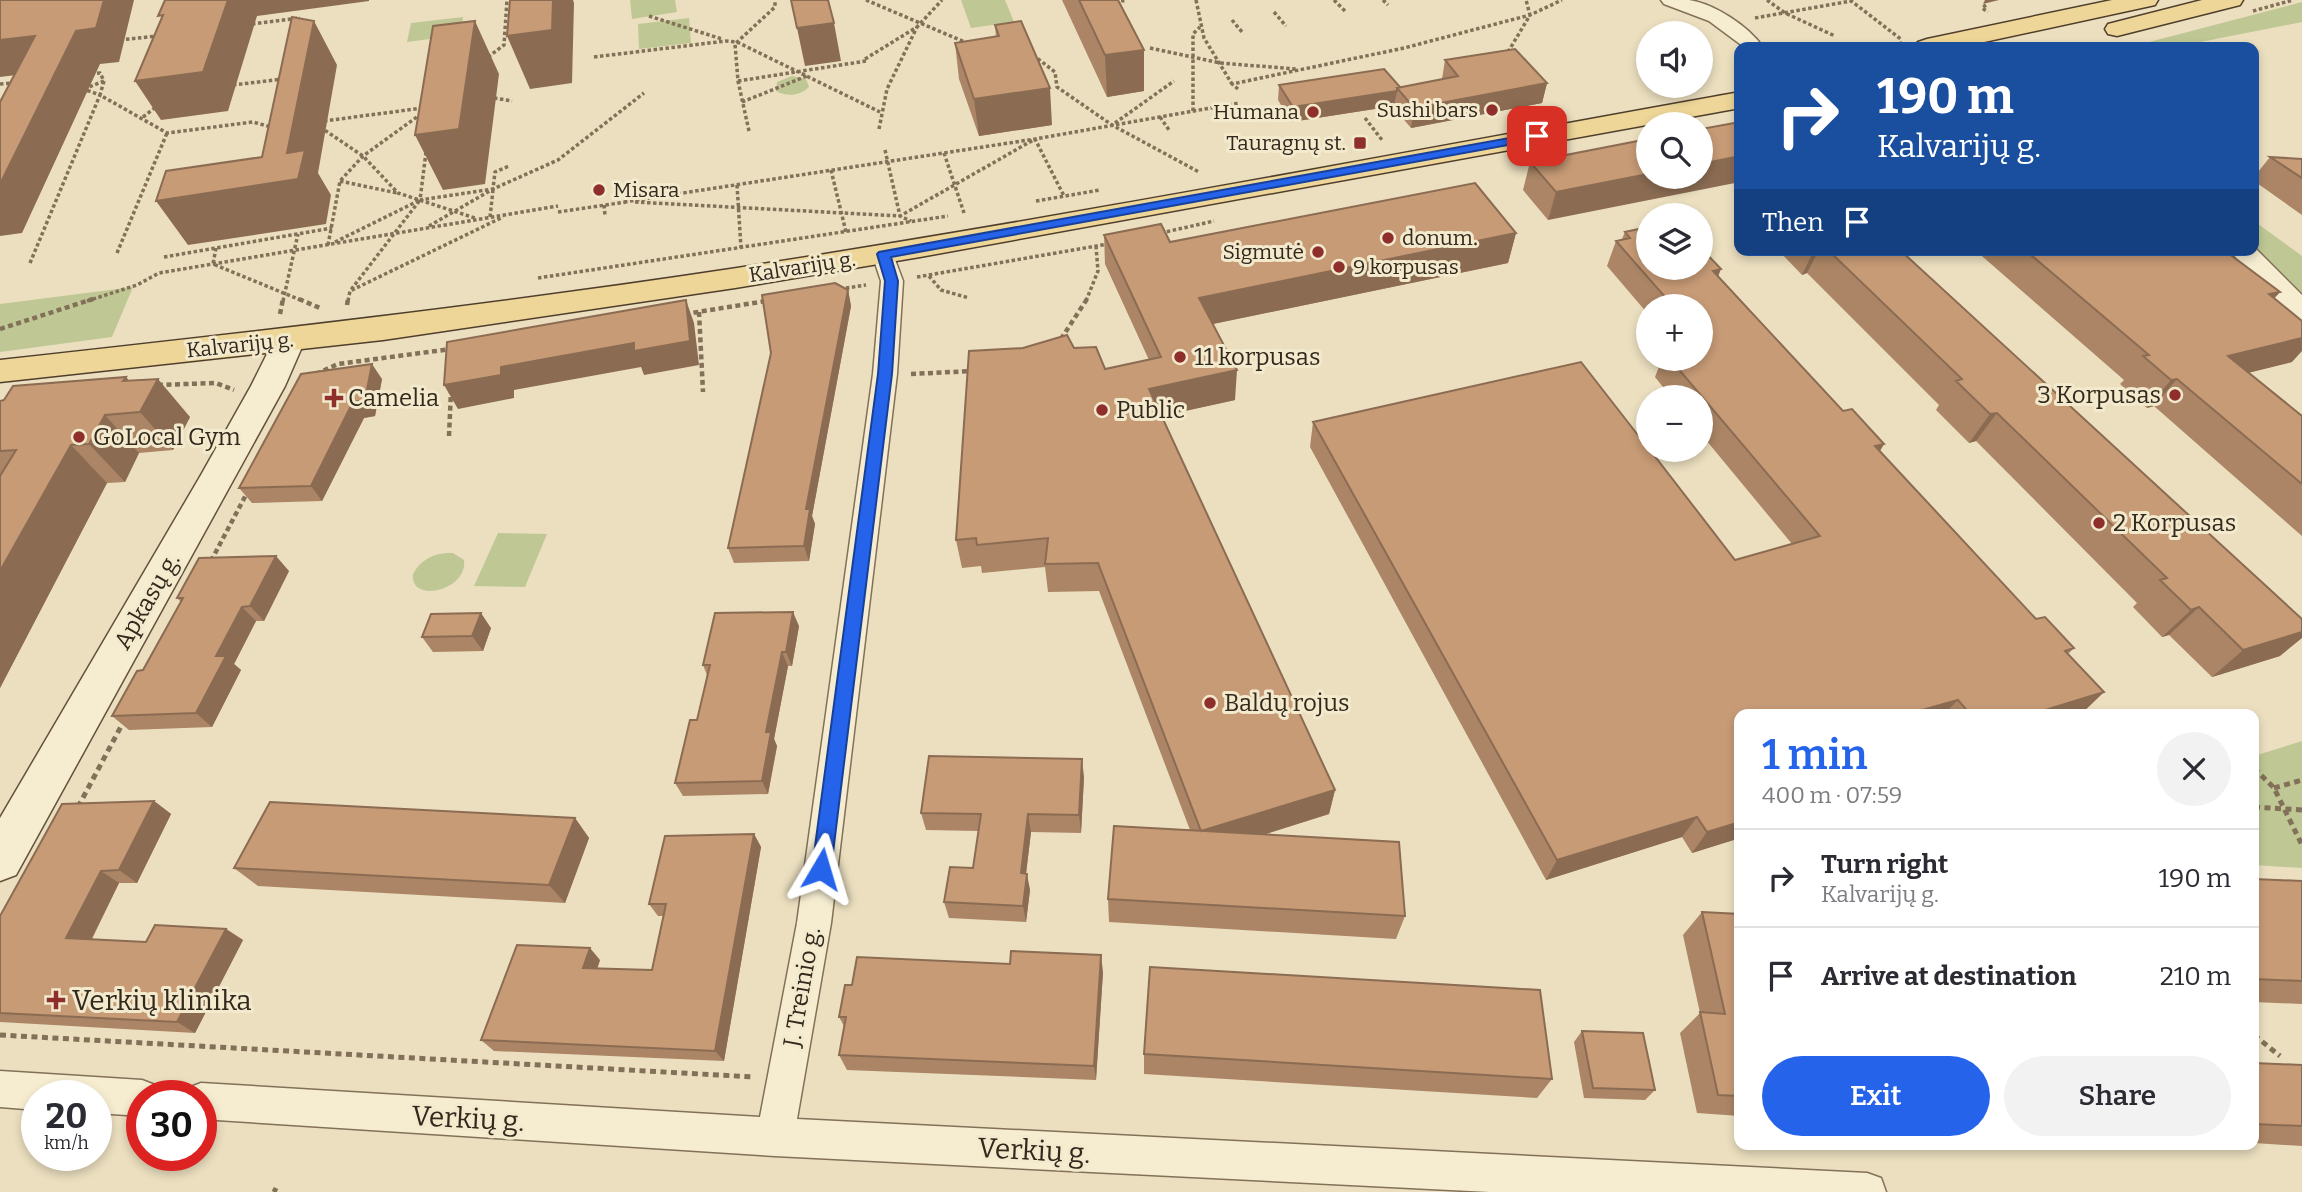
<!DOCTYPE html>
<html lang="en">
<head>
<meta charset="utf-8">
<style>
  body { margin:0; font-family:Bitter,serif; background:#f2f2f3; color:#2b2b33; height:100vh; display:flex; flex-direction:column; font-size:26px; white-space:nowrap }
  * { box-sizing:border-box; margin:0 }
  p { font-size:23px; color:#7c7c81 }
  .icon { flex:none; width:38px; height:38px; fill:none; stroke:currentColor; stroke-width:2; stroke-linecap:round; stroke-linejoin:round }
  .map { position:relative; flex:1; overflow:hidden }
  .sheet { position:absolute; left:1734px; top:709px; width:525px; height:441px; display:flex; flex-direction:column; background:#fff; border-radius:14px; box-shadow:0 4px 10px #0003 }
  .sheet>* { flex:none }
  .banner { position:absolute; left:1734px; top:42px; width:525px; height:214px; border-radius:14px; box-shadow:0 4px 10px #0003; background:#1a4fa0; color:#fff; overflow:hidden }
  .buttons { position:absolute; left:1636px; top:21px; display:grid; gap:14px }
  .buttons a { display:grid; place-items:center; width:77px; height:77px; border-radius:50%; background:#fff; box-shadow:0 4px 10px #0003; font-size:35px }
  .speed { position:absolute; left:21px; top:1080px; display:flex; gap:14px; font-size:35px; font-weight:700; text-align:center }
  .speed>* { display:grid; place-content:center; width:91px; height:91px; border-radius:50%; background:#fff; box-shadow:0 4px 10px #0003; line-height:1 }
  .speed small { font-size:18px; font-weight:400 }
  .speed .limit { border:10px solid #d22; background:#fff; color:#111 }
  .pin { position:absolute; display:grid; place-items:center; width:60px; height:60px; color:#fff; margin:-30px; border-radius:14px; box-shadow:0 4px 10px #0006 }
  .me { position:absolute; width:77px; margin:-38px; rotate:7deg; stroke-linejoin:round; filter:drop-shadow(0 0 5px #0008) }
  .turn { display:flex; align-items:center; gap:24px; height:147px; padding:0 28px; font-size:32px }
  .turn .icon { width:91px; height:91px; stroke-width:2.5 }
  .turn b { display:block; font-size:49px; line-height:60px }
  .then { display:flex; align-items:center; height:66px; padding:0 28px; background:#0003; gap:14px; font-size:26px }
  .round { display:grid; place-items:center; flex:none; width:74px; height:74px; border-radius:37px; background:#f2f2f3 }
  .headline { display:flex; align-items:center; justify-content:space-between; height:119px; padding:0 28px }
  h1 { font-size:42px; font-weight:600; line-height:52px; color:#2563eb }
  .action { display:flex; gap:14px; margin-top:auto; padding:14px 28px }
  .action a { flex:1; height:80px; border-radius:42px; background:#2563eb; color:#fff; font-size:28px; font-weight:600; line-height:80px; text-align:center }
  .action a+a { background:#f2f2f3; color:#2b2b33 }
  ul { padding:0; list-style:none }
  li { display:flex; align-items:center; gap:21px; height:98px; padding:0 28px; border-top:2px solid #e1e1e2 }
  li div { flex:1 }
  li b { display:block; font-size:26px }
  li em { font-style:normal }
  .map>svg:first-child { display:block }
  .green { fill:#bfc894 }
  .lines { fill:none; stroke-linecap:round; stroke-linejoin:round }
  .minor-casing { stroke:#827058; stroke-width:3 }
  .tertiary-casing { stroke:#827058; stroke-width:3 }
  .secondary-casing { stroke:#64513c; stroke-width:3 }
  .primary-casing { stroke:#503e2d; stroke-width:3 }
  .path-far2 { stroke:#827058; stroke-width:3.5; stroke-dasharray:3.5 2.5; stroke-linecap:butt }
  .path-far1 { stroke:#827058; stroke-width:4.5; stroke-dasharray:5 3.5; stroke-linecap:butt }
  .path { stroke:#827058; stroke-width:5; stroke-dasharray:6 4.5; stroke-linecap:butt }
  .minor { fill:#f6edd1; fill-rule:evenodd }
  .tertiary { fill:#f6edd1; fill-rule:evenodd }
  .secondary { fill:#f6edd1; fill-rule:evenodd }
  .primary { fill:#edd697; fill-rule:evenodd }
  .wall { fill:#ab8565 }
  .shaded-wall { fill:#8b6c53 }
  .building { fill:#c79b76; stroke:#8b6c53; stroke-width:2 }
  .route { fill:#2563eb; stroke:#184099; stroke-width:2 }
  .poi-dot { fill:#8e2f2c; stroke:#f3eace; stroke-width:2.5 }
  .labels { text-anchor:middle; stroke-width:6; stroke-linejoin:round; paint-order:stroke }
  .far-poi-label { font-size:21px; fill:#32281c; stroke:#f3eace; text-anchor:end }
  .far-street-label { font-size:21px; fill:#32281c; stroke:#f3eace }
  .poi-label { font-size:24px; fill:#32281c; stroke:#f3eace; text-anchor:start }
  .street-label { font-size:24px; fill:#32281c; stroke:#f3eace }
  .near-poi-label { font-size:28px; fill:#32281c; stroke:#f3eace; text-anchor:start }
  .near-street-label { font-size:28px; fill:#32281c; stroke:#f3eace }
</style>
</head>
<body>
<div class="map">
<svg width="2302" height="1192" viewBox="0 0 2302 1192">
  <rect width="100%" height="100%" fill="#ebdfbf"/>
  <path class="green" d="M630,0H675L677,12L632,19Z
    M961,0H1005L1014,22L971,28Z
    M2302,2V22L2175,47H2130Z
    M463,17L461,35L407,42L411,23Z
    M689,18L691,43L639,49L638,24Z
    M792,76L806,79L809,87C800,96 787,97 776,91L777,82Z
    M2254,221L2302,256V294L2254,249Z
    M133,287L112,337L0,352V304Z
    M498,533L547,534L525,587L474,586Z
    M453,553L464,560C468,591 409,604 413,574C421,558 437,552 453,553Z
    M2302,741V868L2254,865V756Z"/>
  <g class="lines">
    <defs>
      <path id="minor" d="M1661,0C1670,0 1680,0 1689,0C1715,4 1748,26 1763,47H1744L1709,21L1664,4Z
        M883,247L891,249L903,281L897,374L831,923L797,1119L1867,1173L1881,1178L1886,1192H1490L775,1156L201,1119V1096H185L188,1088L201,1083L760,1117L797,923L873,374L881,281L872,254L875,249Z
        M0,1071L142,1080L155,1085L159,1096H142V1116L96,1113V1096H37V1110L0,1107Z"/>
      <path id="tertiary" d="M2254,247L2302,295V320L2292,317L2229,250H2254Z"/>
      <path id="secondary" d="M289,329L300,332L305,340L285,386L16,875L0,881V818L201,475L251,386L278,332Z"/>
      <path id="primary" d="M2112,0H2158L2155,5L2146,7L1961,47H1914L1918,42L1927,39Z
        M2202,0H2243L2240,5L2117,36L2108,34L2105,29L2108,24Z
        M1740,92V108L920,257L735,288L383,340L0,382V360C246,333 492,305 737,268C1072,216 1406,152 1740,92Z"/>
    </defs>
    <use href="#minor" class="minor-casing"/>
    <use href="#tertiary" class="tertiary-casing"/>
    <use href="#secondary" class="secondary-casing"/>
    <use href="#primary" class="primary-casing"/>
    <path class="path-far2" d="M866,0L967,43
      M1115,0L1125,1
      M1196,0L1204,38L1232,84
      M1334,0L1345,11
      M1383,0L1388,5
      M1767,0L1785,13L1835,36
      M1850,0L1902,40
      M1986,5L1982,8L1988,12
      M2253,11L2293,0
      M1274,12L1286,26
      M649,16L722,39
      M1755,18L1851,1
      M1232,20L1242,32
      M252,24L300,18
      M120,40L157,36
      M1882,47L1902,43
      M1150,48L1220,63L1296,69
      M1508,52L1530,15L1526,0
      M1033,55L1055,72L1057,87L1112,125L1199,172
      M488,57L504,45L507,0
      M594,57L726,41L737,42L880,112
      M865,59L917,27L942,0
      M91,74L100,73L104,81L100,95L167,133L253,122L271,127
      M738,81L866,61
      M0,84L13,83
      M233,85L283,79
      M84,89L104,81
      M1238,89L1232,84L1404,48L1530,15L1562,0
      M494,98L512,101
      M742,102L807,76
      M1193,111V34L1200,27
      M143,117L156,107
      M1160,117L1169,130
      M1365,118L1382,140
      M324,121L423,108
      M1115,123L1174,81
      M320,127L363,156L398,193L475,218
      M879,129L887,89L917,27
      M749,131L738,81L735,44L775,7V0
      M885,150L900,216L911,221
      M426,152L420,200L493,189L495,172L509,166
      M944,153L964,213
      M831,170L846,232
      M340,181L397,193
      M737,185L741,248
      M1036,201L1100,190
      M624,202L1035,139L1239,103
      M635,202L900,216L1035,139L1064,196
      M604,205L605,215
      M558,212L626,202
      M490,217L493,190
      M429,226L493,189L558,160L644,93
      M1161,233L1214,221
      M335,242L420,200L350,291
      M328,245L340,181L363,156L421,114
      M216,248L213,264L303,301
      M117,253L167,133
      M164,257L332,228
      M30,263L100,95L83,89
      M929,276L941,290L969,298
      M917,277L1108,244
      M538,278L948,216
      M840,289L866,285
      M87,301L137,285L159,273L558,206
      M283,301L298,234
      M348,301L350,291L503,217
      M1086,301L1098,271L1096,246"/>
    <path class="path-far1" d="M299,299L320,308
      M347,305L348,299
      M699,312L703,392
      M280,314L283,299
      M685,314L766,301
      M0,329L93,299
      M1061,339L1087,299
      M316,374L338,364L451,349
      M911,374L972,371
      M158,385L216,383L234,390
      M449,436L451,391
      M211,561L248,491"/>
    <path class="path" d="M2254,768L2274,788L2302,845
      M2274,788L2302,780
      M78,807L125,719
      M2254,807L2302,810
      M0,1035L754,1077
      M2254,1035L2280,1056
      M274,1192L276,1188"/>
    <use href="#minor" class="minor"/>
    <use href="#tertiary" class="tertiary"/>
    <use href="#secondary" class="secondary"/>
    <use href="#primary" class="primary"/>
  </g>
  <path class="wall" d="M1062,0H1118L1144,91L1107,97Z
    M995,25L1052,125L979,136L959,79L955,43L996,37Z
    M1445,60L1547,83L1542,103L1411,128L1394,108V106L1291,122L1278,100L1279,85L1400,87L1442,79Z
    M1740,122L1548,220L1523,190L1530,162Z
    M2270,157L2302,159V215L2254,181V177Z
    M1625,232L1718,277L1843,411L1884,444L1880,451L2036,619L2074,648L2068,654L2104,692L2081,714H1740V838L1692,853L1682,837L1546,880L1310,447L1313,422L1735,560L1792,544L1701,434V397H1671L1655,377L1662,359H1701V306H1648V314L1607,266L1616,241L1622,239Z
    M1516,233L1508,263L1213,324L1235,400L1161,416L1335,790L1329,814L1266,834L1405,916L1396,939L1109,922L1108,899L1190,830L1099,591L1048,592L1045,567L982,573L981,566L962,568L956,540L1074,348L1105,369L1149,360L1105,264L1104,235L1170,242Z
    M1778,250H1900L2280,656L2212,677L2169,635L2162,637L2133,607L2137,603L1976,441L1969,443L1936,410L1939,405L1807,273L1802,275Z
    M1975,250H2224L2280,292L2274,298L2292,362L2248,373L2302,416V536L2154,406L2147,408L2120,384L2124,380Z
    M848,290L851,306L812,516L815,524L809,561L734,563L728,548Z
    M126,377L129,381L190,417L173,450L139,453L125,482L107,483L0,688V401Z
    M382,379L375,416L364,418L322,501L252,503L239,488Z
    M289,571L264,621H256L234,664L241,670L212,727L129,730L112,716L143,670L181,602L177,598Z
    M799,626L792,666H788L774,739L777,746L768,794L683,796L675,783L697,720L707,675L703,665Z
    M491,628L483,651L433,652L422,637Z
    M1084,777L1081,833L1031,832L1026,874L1030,890L1026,922L949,918L944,902L973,868L979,831L926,830L921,813Z
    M154,801L171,814L137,883H119L92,939L146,942L226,929L243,940L195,1033L0,1022V916Z
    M575,818L589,838L565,903L258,886L234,868Z
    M754,834L761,847L724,1061L494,1051L481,1040L600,960L597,968L652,970L664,916H658L649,904Z
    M2254,879L2302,881V1004L2254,1002Z
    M1702,912L1740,914V1116L1697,1113L1680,1033L1700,1013L1683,935Z
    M1103,972L1096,1080L847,1070L839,1055L844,1026L839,1017L852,985Z
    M1582,1031L1655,1090L1645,1100L1584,1098L1574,1042Z
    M1144,1054L1552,1079L1537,1098L1144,1074Z
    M2254,1063L2302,1065V1146L2254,1143Z"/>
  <path class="shaded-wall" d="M104,0H134L119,62L100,64L22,233L0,236V184L57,70L0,77V40L76,31Z
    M228,0H369V1L257,16L228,111L161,120L135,81Z
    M553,0H573L574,3L572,83L530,89L507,36Z
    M1985,0H1999L1983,4Z
    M314,21L337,65L318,173L331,195L326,224L188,245L156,201L287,153Z
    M475,21L499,74L485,184L443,190L415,135Z
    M834,23L841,61L805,66L797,28Z
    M1144,50V91L1107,97L1105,55Z
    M1547,83L1542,103L1411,128L1414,108Z
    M1050,88L1052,125L979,136L974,99Z
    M1397,91L1394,106L1291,122L1293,107Z
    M1740,156V182L1548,220L1556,192L1648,174V177H1701V164Z
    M1516,233L1508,263L1198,327L1199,298Z
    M1814,250H1819L1807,273L1802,275Z
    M1721,269L1711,294L1713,271Z
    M848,290L851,306L812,516L815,524L809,561L804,546L806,509Z
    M2280,292L2255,320L2269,294Z
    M686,300L694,323L699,365L644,375L641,367L514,390V398L458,409L444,385L501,367Z
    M2302,338V351L2292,362L2203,384L2228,356Z
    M372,364L382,379L375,416L364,418L322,501L311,486Z
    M1237,370L1235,400L1149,419V389Z
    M126,377L146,401L158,379L190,417L173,450L140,412L123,381Z
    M2177,379L2154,406L2147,408L2171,380Z
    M1997,413L1976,441L1969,443L1990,414Z
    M105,415L139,453L125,482L89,444Z
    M1884,444L1869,468L1875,446Z
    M71,445L107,483L0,688V571Z
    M276,556L289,571L264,621L250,606Z
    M242,607L256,621L234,664L241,670L212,727L196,713L216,656Z
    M2199,607L2169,635L2162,637L2191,610Z
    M793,612L799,626L792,666L786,652Z
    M481,613L491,628L483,651L472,636Z
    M2302,632V638L2280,656L2212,677L2243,650Z
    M782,652L788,666L774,739L777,746L768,794L762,781L766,732Z
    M2104,692L2081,714H2032Z
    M1958,700L1944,714H1908Z
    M1082,759L1084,777L1081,833L1079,815Z
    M1335,790L1329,814L1199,855L1201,831Z
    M154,801L171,814L137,883L119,870Z
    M1028,814L1031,832L1024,890L1021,873Z
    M1697,817L1682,837L1546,880L1557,860Z
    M575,818L589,838L565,903L549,885Z
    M1740,822V838L1692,853L1707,832Z
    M754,834L761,847L724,1061L715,1051Z
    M101,871L119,883L86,950L66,938Z
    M1027,874L1030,890L1026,922L1023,906Z
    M226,929L243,940L195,1033L177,1022Z
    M590,948L600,960L594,979L583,968Z
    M1101,955L1103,972L1096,1080L1094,1066Z"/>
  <path class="building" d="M0,0H104L96,28L76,31L0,184V102L35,36L0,40Z
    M165,0H228L203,72L135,81L163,15L158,16Z
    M510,0H553L552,30L507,36Z
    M791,0H828L834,23L797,28Z
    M1079,0H1118L1144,50L1105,55Z
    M292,17L314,21L287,153L305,150L298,179L156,201L166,171L262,157Z
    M475,21L459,129L415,135L433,26Z
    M1021,21L1050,88L974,99L955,43L999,36L995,25Z
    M1515,49L1547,83L1414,108L1397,88L1458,76L1445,60Z
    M1384,69L1400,87L1397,88V91L1293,107L1279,85Z
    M1740,122V156L1701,164V129Z
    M1648,139V174L1556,192L1530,162Z
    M2270,157L2302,159V178Z
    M1475,183L1516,233L1199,298L1237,370L1149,389L1335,790L1201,831L1098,563L1045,564L1048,538L977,545L976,538L956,540L969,351L1023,348L1067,335L1074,348L1096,347L1105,369L1161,357L1104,235L1161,224L1170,242Z
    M1648,227V268H1701V248L1721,269L1713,271L1843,411L1852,409L1884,444L1875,446L2036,619L2045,617L2074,648L2065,651L2104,692L2032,714H1970L1958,700L1908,714H1740V822L1707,832L1697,817L1557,860L1313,422L1581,362L1648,448V450H1650L1735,560L1820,536L1670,359H1701V345L1706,343L1701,338V306H1673L1616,241L1630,238L1625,232Z
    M1828,250H1900L2302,619V632L2243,650L2199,607L2191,610L2160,580L2167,578L1997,413L1990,414L1956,381L1962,379Z
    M2025,250H2224L2280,292L2269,294L2302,321V338L2228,356L2302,416V484L2177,379L2171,380L2143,356L2149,355Z
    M835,283L848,290L806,509H810L804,546L728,548L771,353L762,295Z
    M686,300L690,341L634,351V343L501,367V375L444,385L447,342Z
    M372,364L365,400L353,402L311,486L239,488L301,374Z
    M126,377L123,381L158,379L140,412L105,415L89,444L71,445L0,571V476L16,450L0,451V401L4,400L13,386Z
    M276,556L250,606L242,607L216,656H226L196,713L112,716L137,671L143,670L183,598H177L199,558Z
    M793,612L786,652H782L766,732H771L762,781L675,783L690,720H697L710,665H703L715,613Z
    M481,613L472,636L422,637L431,614Z
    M929,756L1082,759L1079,815L1028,814L1021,873L1027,874L1023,906L944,902L950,867L973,868L981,814L921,813Z
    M154,801L119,870L101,871L66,938L146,942L155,925L226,929L177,1022L0,1013V916L62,804Z
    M270,802L575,818L549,885L234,868Z
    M1114,826L1399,842L1405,916L1108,899Z
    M754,834L715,1051L481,1040L517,945L590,948L583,968L652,970L666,904H649L665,836Z
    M2254,879L2302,881V981L2254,979Z
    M1702,912L1740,914V1096L1718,1095L1700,1012L1725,1014Z
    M1011,951L1101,955L1094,1066L839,1055L846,1017H839L845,985H852L857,957L1010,964Z
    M1150,967L1540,990L1552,1079L1144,1054Z
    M1582,1031L1643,1033L1655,1090L1593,1088Z
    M2254,1063L2302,1065V1126L2254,1124Z"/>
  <path class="route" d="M1537,133L1543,136L1541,139L891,257L898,281L892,374L831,869L828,875L821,877L815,875L812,869L878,374L885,281L877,254L879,252Z"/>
  <g class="poi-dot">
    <circle cx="1492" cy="110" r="7"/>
    <circle cx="1313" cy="112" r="7"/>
    <rect x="1353" y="136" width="14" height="14" rx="3.5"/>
    <circle cx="599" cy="190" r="7"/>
    <circle cx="1388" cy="238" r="7"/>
    <circle cx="1318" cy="252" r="7"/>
    <circle cx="1339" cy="267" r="7"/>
    <circle cx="1180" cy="357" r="7"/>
    <circle cx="2175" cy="395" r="7"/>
    <path d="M330.5 387.5h7v7h7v7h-7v7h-7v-7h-7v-7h7z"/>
    <circle cx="1102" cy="410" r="7"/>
    <circle cx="79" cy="437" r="7"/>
    <circle cx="2099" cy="523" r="7"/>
    <circle cx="1210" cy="703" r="7"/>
    <path d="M52.5 989.5h7v7h7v7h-7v7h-7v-7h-7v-7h7z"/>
  </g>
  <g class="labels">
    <g class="far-poi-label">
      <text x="1478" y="117">Sushi bars</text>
      <text x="1299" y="119">Humana</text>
      <text x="1346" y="150">Tauragnų st.</text>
      <text x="613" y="197" text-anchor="start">Misara</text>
      <text x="1402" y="245" text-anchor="start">donum.</text>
      <text x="1304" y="259">Sigmutė</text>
      <text x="1353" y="274" text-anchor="start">9 korpusas</text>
    </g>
    <g class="far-street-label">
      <text transform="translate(802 267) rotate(-9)" y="7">Kalvarijų g.</text>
      <text transform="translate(240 345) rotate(-6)" y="7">Kalvarijų g.</text>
    </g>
    <g class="poi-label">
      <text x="1194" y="365">11 korpusas</text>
      <text x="2161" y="403" text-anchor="end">3 Korpusas</text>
      <text x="348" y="406">Camelia</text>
      <text x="1116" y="418">Public</text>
      <text x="93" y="445">GoLocal Gym</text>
      <text x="2113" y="531">2 Korpusas</text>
      <text x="1224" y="711">Baldų rojus</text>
    </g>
    <g class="street-label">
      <text transform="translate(147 601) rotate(-60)" y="8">Apkasų g.</text>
      <text transform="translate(802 987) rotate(-80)" y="8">J. Treinio g.</text>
    </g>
    <g class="near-poi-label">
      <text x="72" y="1010">Verkių klinika</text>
    </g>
    <g class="near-street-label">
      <text transform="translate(468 1118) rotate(3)" y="10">Verkių g.</text>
      <text transform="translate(1034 1150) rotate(3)" y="10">Verkių g.</text>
    </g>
  </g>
</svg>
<div class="buttons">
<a><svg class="icon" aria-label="sound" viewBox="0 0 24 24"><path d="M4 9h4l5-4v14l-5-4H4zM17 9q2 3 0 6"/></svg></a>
<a><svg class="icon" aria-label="search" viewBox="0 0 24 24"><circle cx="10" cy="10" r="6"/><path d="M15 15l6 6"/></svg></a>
<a><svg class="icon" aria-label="layers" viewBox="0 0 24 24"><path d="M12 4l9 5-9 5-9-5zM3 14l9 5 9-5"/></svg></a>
<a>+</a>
<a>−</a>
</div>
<div class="speed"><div>20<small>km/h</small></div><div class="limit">30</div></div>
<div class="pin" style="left:1537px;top:136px;background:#d93025"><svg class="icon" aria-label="arrive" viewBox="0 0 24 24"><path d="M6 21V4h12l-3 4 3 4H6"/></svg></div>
<svg class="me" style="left:821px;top:869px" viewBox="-20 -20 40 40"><path d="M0-17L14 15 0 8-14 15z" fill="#2563eb" stroke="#fff" stroke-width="4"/></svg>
<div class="banner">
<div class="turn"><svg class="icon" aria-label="right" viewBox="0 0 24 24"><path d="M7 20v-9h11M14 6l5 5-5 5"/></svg><div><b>190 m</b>Kalvarijų g.</div></div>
<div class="then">Then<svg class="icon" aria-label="arrive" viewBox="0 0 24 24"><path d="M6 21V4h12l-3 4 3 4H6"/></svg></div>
</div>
<section class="sheet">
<div class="headline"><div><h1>1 min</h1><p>400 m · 07:59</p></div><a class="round"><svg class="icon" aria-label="close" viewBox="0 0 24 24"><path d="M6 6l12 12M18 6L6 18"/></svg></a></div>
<ul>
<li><svg class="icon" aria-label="right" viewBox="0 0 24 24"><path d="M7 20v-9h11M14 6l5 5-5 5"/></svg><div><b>Turn right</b><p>Kalvarijų g.</p></div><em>190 m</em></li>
<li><svg class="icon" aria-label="arrive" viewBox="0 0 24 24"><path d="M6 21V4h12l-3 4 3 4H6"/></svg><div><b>Arrive at destination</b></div><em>210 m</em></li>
</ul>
<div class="action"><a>Exit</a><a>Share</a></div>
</section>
</div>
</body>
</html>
